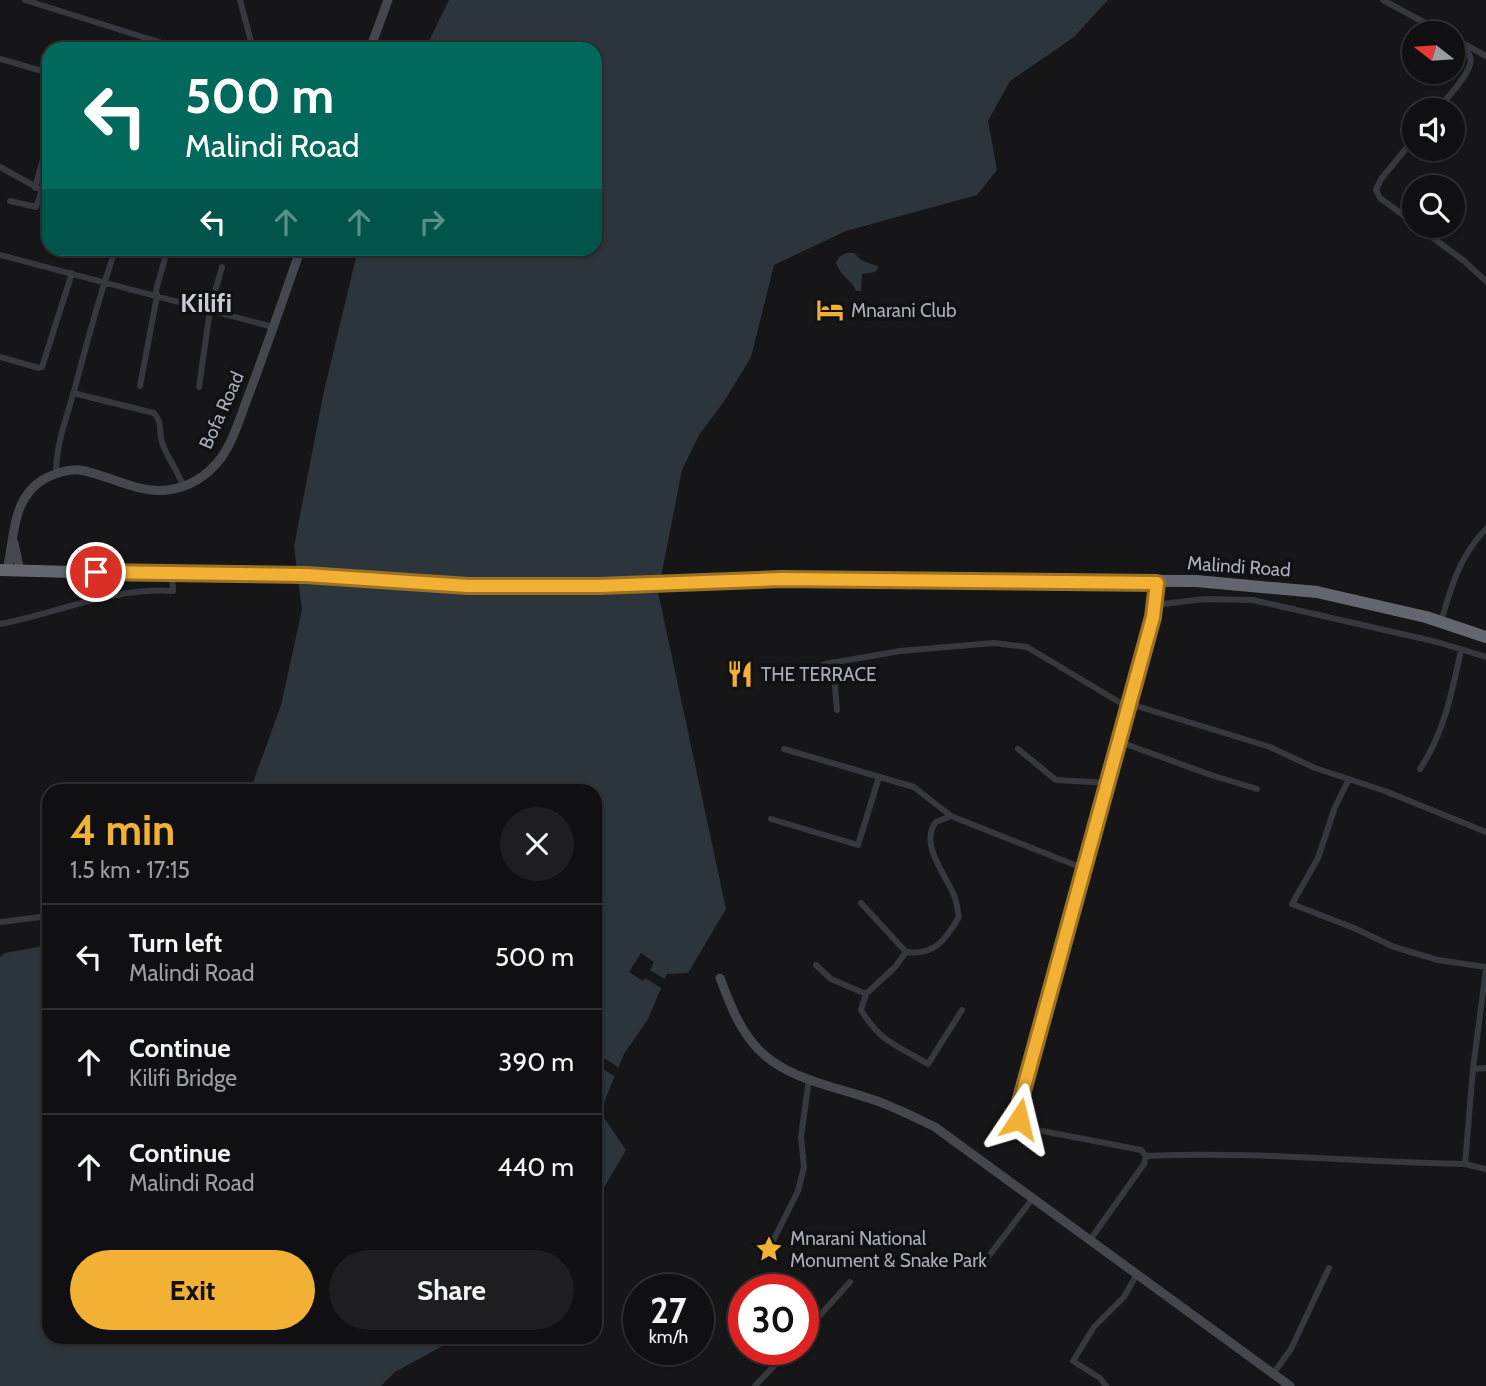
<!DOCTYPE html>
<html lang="en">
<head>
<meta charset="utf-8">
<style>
  body { margin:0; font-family:Cabin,sans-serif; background:#1e1e20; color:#f1f3f6; height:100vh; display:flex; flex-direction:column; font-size:26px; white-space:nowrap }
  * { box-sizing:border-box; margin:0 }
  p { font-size:23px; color:#9c9d9f }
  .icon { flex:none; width:38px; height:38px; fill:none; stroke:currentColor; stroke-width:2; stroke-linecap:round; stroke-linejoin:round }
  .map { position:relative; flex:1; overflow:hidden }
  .sheet { position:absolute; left:42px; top:784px; width:560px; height:560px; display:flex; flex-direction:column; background:#101012; border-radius:21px; box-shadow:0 2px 5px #0004,0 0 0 2px #303032 }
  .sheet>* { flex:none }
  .banner { position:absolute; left:42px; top:42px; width:560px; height:214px; border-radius:21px; box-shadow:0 2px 5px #0004,0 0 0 2px #303032; background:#00695c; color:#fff; overflow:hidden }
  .needle { width:46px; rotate:287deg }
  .buttons { position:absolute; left:1402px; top:21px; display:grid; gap:14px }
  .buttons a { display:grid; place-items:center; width:63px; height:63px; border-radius:50%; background:#101012; box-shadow:0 2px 5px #0004,0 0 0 2px #303032; font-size:35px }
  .speed { position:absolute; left:623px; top:1274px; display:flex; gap:14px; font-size:35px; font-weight:700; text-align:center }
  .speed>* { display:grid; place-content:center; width:91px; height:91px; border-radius:50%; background:#101012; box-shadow:0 2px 5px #0004,0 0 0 2px #303032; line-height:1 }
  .speed small { font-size:18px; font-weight:400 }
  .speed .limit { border:10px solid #d22; background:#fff; color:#111 }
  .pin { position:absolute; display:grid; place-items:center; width:60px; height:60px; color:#fff; margin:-30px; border:4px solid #fff; border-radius:50%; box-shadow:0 2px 7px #0007 }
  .me { position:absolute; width:77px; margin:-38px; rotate:10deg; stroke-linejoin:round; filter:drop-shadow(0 0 5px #0008) }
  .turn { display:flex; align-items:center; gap:24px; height:147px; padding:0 28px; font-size:32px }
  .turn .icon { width:91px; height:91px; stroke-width:2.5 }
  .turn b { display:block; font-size:49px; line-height:60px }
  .lanes { display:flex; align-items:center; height:66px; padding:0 28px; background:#0003; justify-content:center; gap:35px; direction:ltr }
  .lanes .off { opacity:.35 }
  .round { display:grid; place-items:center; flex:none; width:74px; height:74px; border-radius:37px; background:#1e1e20 }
  .overview { display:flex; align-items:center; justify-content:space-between; height:119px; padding:0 28px }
  h1 { font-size:42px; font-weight:700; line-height:52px; color:#f2b134 }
  .primary-button { display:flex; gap:14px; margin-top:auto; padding:14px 28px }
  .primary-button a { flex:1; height:80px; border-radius:42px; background:#f2b134; color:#111; font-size:28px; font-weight:700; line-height:80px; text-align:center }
  .primary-button a+a { background:#1e1e20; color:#f1f3f6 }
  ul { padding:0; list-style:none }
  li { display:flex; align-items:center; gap:21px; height:105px; padding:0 28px; border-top:2px solid #303032 }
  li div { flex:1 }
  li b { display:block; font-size:26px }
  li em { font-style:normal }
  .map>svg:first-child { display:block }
  .water { fill:#2c353c }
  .pier { fill:#161618 }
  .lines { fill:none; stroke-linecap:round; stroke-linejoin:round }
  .street { stroke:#37383d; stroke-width:6 }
  .secondary { stroke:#45474d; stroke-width:9 }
  .highway { stroke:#63666e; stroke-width:12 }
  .route-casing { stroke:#9d7322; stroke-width:18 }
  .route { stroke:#f2b134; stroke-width:12 }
  .labels { text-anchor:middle; stroke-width:7; stroke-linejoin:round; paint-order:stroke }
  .poi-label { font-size:19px; fill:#a8adb8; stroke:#111113; text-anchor:start }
  .street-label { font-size:19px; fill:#a8adb8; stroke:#111113 }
  .district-label { font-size:26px; font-weight:bold; fill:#c9ccd4; stroke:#111113 }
</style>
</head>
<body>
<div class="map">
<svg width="1486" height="1386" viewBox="0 0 1486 1386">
  <rect width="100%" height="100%" fill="#161618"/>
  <path class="water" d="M449,0H1108L1074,37L1010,81L988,121L997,170L977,195L846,231L774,265L751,357L725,400L699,435L682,470L658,592L726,909L688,973L667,974L648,1019L624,1054L600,1112L626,1150L595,1203V791H250L281,705L302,610L294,547L324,391L358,249L595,248V49H425Z
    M846,253H854L861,260L879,267L875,272L862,274L861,291H856C853,280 842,279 836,263L839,257Z
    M49,945V1337H459L395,1372L381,1386H0V957L5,953Z"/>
  <path class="pier" d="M641,953L654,962L650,970L668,981L663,989L645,978L643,981L629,972Z
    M595,1052L621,1069L617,1078L595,1064Z"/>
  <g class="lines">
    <path class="street" d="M25,0L181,49
      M240,0L253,49
      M1383,0L1444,33
      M1457,40L1486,56
      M0,59L49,73
      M1437,110C1445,100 1476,69 1470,56C1467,51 1458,45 1452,40
      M1414,139L1381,179L1376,190L1380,198L1414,223
      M0,167L49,194
      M35,188L49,137
      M10,201L36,207L42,191
      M1417,226L1464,261L1486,281
      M0,255L273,327
      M0,357L39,368L42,367L72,273
      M140,386L157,296L156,290L168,248
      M199,387L210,310L222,267
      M73,393L154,413C163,422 158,433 163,445C168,459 178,471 183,486
      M56,474C56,441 68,415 76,384C88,338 100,293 116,248
      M1155,605L1204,599L1253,600L1437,642L1486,657
      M1441,622C1451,587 1460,555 1486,529
      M0,624C58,613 113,587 173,591L172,574
      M833,663L837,710
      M815,669L825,664L900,651L994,643L1027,647L1129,708
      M1130,704L1270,747L1315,768L1385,791L1486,832
      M1120,742L1211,775L1257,789
      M784,749L914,787L951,816
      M1018,749L1056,780L1109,783
      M1420,769C1444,733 1452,692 1461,650
      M1349,779L1335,807L1318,858L1292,904L1354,928L1394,947L1438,960L1486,967
      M771,819L858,845L879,777
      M861,903L906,952
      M0,922L49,916
      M816,965L831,979L866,994L895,967L906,952C935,956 946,939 959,917C957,909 957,902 954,895C945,874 919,843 936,822L951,816L1085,869
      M1486,969L1473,1069L1465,1164L1486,1169
      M866,994L861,1010C883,1045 896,1044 928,1064L962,1010
      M1473,1069L1486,1068
      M1146,1156C1252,1151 1358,1162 1465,1164
      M1090,1240L1144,1164L1146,1156L1141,1150L1032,1129L1021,1123L1018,1111L1130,704L1153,617L1157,583
      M770,1247L798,1191L804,1167L801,1137L809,1079
      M985,1261L1033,1198
      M803,1334L850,1282
      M1273,1374L1291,1349L1329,1268
      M755,1386L790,1349
      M1106,1386L1100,1378L1073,1361L1094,1327L1124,1297L1137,1274"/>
    <path class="secondary" d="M370,49L388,0
      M14,543L20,571
      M7,570C15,536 11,495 48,477C59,472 68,469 80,470C109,475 138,494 168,490C190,487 208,475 221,458C234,440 241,414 249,394C267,346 284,297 301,248
      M720,978C730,1004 739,1029 758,1049C787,1079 833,1086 871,1099C893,1106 914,1117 935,1127L1290,1386"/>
    <path class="highway" d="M0,570L147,574L306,575L468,586H599L782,579L1196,581L1317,592L1426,617L1486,637"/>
  </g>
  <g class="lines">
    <defs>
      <path id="route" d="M96,572L306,575L468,586H599L782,579L1157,583L1153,617L1020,1102L1019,1119"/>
    </defs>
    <use href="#route" class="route-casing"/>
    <use href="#route" class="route"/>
  </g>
  <defs>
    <symbol id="hotel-bare" viewBox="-9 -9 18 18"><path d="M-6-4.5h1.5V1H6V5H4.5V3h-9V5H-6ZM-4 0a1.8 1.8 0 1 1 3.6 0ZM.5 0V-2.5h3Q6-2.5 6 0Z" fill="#f2b134" stroke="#111113" stroke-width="2.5" paint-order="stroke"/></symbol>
    <symbol id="restaurant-bare" viewBox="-9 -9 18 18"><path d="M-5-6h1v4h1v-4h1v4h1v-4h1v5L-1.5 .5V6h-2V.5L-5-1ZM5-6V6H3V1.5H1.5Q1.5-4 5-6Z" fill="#f2b134" stroke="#111113" stroke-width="2.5" paint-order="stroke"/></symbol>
    <symbol id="sight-bare" viewBox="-9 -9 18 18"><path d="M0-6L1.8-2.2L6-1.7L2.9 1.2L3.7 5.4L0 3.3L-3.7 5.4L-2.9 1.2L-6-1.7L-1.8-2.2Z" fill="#f2b134" stroke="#111113" stroke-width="2.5" paint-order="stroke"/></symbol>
  </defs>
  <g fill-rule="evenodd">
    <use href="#hotel-bare" x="811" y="291" width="38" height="38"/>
    <use href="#restaurant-bare" x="721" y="655" width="38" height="38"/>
    <use href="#sight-bare" x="750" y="1230" width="38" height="38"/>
  </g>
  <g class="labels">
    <g class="poi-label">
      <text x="851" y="317">Mnarani Club</text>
      <text x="761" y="681">THE TERRACE</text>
      <text x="790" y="1245">Mnarani National<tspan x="790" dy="22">Monument &amp; Snake Park</tspan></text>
    </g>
    <g class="street-label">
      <text transform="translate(221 410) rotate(-66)" y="7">Bofa Road</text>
      <text transform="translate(1239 566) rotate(4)" y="7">Malindi Road</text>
    </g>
    <g class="district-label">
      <text x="206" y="312">Kilifi</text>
    </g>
  </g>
</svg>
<div class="buttons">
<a><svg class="needle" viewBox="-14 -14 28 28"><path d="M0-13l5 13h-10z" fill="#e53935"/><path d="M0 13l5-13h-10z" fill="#9c9d9f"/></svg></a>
<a><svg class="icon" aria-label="sound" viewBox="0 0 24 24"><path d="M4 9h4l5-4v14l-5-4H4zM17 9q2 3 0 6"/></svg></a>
<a><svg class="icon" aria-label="search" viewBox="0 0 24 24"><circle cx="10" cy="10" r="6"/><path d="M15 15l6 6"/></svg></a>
</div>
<div class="speed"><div>27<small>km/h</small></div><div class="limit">30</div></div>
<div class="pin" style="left:96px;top:572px;background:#d93025"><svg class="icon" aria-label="arrive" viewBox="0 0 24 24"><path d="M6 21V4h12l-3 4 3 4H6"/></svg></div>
<svg class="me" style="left:1019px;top:1119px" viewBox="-20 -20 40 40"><path d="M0-17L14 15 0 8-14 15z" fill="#f2b134" stroke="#fff" stroke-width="4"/></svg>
<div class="banner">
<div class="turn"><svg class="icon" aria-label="left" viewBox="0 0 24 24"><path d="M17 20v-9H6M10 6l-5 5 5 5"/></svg><div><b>500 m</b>Malindi Road</div></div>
<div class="lanes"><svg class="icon" aria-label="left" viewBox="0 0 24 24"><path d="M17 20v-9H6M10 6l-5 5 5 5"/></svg><svg class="icon off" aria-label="ahead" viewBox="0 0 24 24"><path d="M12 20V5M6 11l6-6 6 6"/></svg><svg class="icon off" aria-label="ahead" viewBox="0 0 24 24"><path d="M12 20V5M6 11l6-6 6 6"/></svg><svg class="icon off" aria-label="right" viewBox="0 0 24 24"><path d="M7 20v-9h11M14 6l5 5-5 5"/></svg></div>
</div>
<section class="sheet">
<div class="overview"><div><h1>4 min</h1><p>1.5 km · 17:15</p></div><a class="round"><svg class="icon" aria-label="close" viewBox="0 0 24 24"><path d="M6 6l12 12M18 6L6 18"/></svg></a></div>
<ul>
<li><svg class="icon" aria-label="left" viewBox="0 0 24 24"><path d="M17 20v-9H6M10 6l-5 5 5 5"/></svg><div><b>Turn left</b><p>Malindi Road</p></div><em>500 m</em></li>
<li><svg class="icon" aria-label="ahead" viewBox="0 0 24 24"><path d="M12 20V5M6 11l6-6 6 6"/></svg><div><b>Continue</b><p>Kilifi Bridge</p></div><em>390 m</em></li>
<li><svg class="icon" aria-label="ahead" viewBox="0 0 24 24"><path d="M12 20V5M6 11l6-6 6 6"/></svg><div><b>Continue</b><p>Malindi Road</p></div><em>440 m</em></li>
</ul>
<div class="primary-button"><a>Exit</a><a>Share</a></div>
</section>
</div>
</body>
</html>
